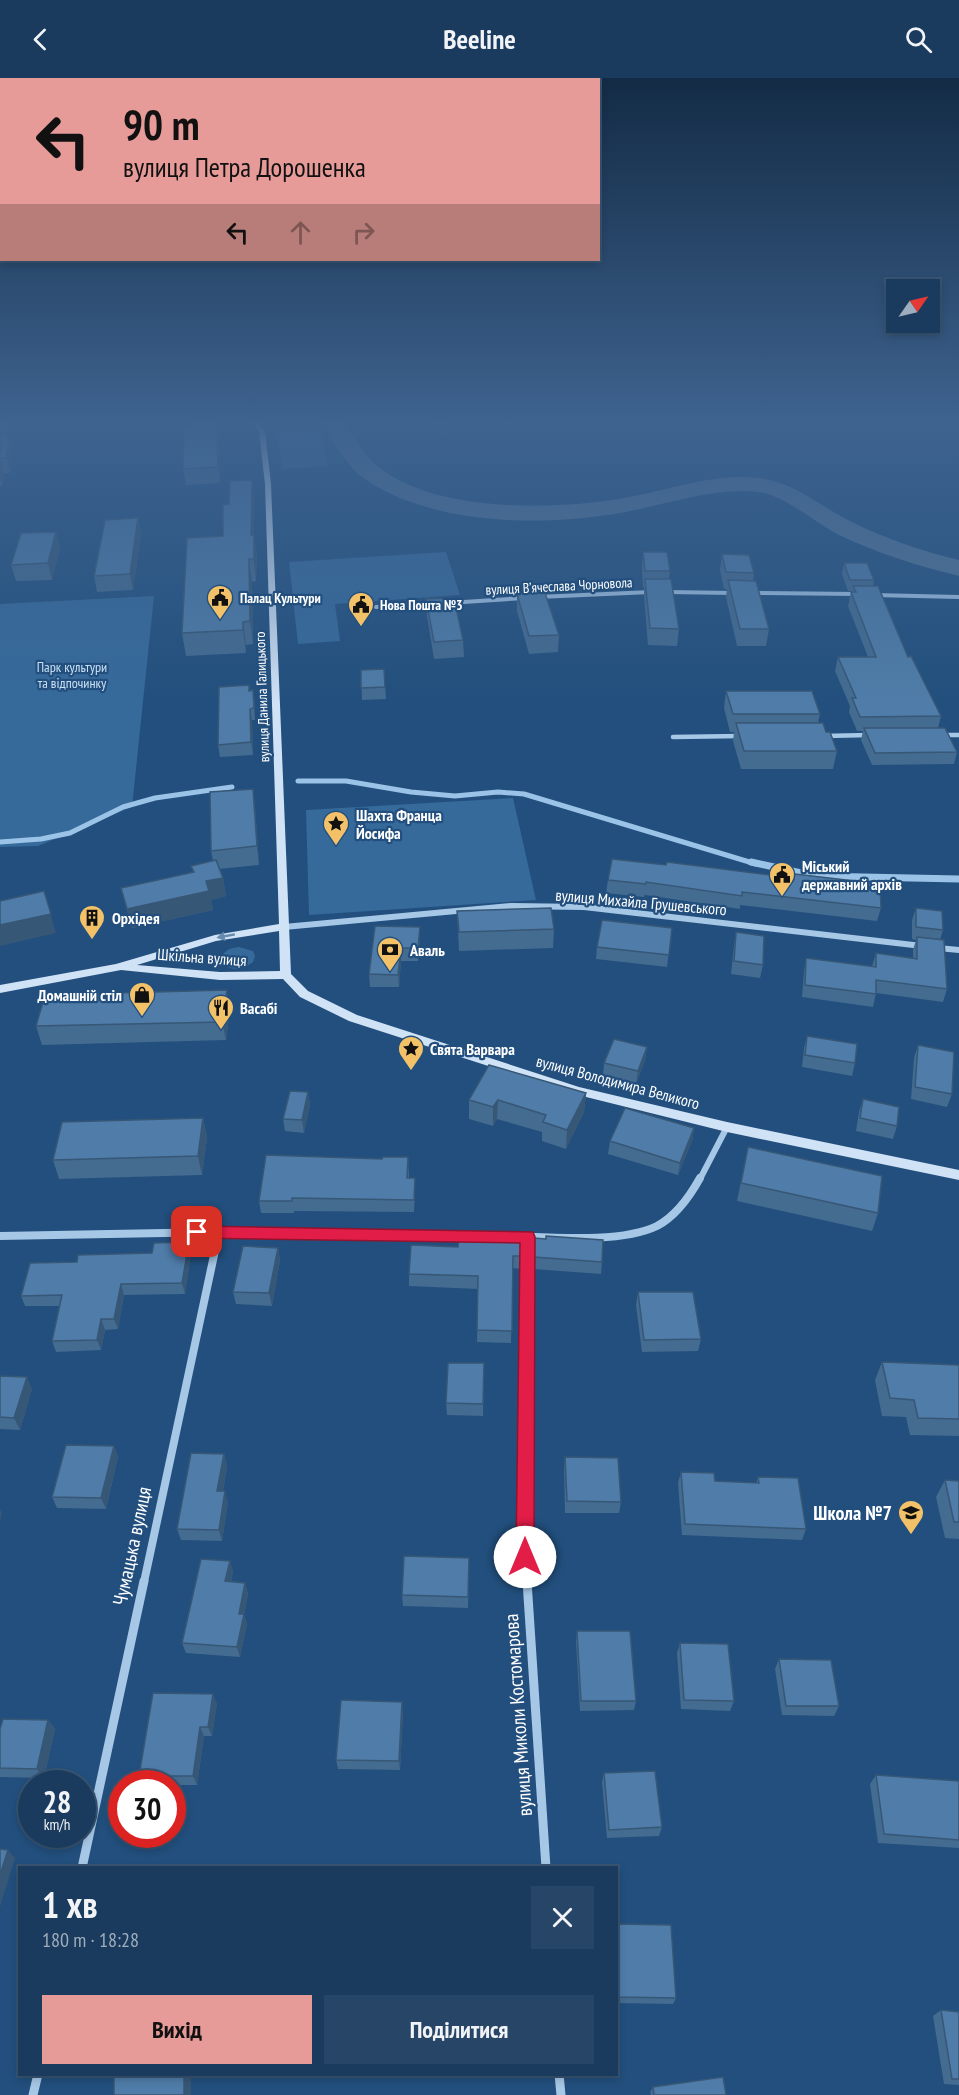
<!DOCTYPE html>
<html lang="uk">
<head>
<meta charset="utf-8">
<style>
  body { margin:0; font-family:"PT Sans Narrow",sans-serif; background:#274667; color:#f1f3f6; height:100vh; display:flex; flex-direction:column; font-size:22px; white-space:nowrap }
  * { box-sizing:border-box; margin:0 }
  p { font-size:20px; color:#9fadbc }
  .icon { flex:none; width:33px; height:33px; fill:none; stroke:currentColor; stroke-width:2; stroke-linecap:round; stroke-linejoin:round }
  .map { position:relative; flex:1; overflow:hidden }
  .drawer { position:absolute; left:18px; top:1788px; width:600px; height:210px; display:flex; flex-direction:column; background:#1a3b5e; border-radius:0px; box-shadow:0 3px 9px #0003,0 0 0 2px #385573 }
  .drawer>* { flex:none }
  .hud { position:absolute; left:0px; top:0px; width:600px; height:183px; box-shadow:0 3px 9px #0003,0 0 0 2px #385573; background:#e69b98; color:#111; overflow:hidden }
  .needle { width:39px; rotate:56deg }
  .tools { position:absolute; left:886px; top:201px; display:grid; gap:12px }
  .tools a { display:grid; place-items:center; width:54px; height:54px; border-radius:0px; background:#1a3b5e; box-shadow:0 3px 9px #0003,0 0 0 2px #385573; font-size:30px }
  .speed { position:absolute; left:18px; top:1692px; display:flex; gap:12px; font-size:30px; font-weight:700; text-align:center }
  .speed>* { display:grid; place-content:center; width:78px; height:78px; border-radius:50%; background:#1a3b5e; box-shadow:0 3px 9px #0003,0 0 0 2px #385573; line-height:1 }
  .speed small { font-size:15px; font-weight:400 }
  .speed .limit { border:9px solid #d22; background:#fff; color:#111 }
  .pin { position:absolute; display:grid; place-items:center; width:51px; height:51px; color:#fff; margin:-26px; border-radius:12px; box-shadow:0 3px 9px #0006 }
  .me { position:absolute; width:66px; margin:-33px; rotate:0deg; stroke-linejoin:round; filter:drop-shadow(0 0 4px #0008) }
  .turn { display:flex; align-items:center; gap:21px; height:126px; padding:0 24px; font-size:27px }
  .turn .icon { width:78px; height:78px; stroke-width:2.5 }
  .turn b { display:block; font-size:42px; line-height:51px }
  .lanes { display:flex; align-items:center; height:57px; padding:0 24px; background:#0003; justify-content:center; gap:30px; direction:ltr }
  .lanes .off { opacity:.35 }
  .round { display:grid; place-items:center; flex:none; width:63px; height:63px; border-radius:0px; background:#274667 }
  .head { display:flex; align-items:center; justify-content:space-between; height:102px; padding:0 24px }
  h1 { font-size:36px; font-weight:700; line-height:45px }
  .cta { display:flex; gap:12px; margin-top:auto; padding:12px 24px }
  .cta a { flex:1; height:69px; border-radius:0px; background:#e69b98; color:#111; font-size:24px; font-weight:700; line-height:69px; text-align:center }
  .cta a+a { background:#274667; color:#f1f3f6 }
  header { display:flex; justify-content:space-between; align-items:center; height:78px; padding:0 24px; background:#1a3b5e; font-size:27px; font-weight:700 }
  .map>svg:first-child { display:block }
  .green { fill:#356a9b }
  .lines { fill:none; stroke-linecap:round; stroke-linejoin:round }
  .stream-far1 { stroke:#9ac3e7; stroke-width:5 }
  .stream { stroke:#9ac3e7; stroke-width:7 }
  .river { fill:#527495; fill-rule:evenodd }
  .street-far4 { stroke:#a6c7e6; stroke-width:4 }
  .street-far3 { stroke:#a6c7e6; stroke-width:4.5 }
  .street-far2 { stroke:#a6c7e6; stroke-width:6 }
  .street-far1 { stroke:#a6c7e6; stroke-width:8 }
  .street { stroke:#a6c7e6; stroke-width:9 }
  .secondary { fill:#d0e2f5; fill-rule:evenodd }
  .wall { fill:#446b90 }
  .shaded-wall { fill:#375776 }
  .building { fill:#4f7ca8; stroke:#375776; stroke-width:1.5 }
  .oneway { fill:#688aad }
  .route { fill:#e11d48; stroke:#92132f; stroke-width:1.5 }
  .labels { text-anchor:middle; stroke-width:4.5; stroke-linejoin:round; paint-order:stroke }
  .far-street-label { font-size:14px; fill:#fff; stroke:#224f7d }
  .far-poi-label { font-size:14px; font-weight:bold; fill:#fff; stroke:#224f7d; text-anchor:start }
  .far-park-label { font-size:14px; fill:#c9e0f5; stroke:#224f7d }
  .poi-label { font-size:16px; font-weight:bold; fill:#fff; stroke:#224f7d; text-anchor:start }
  .street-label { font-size:16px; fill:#fff; stroke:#224f7d }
  .near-poi-label { font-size:20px; font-weight:bold; fill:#fff; stroke:#224f7d; text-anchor:end }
  .near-street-label { font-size:20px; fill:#fff; stroke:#224f7d }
</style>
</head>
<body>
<header><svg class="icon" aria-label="back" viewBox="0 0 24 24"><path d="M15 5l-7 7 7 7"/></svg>Beeline<svg class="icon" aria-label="search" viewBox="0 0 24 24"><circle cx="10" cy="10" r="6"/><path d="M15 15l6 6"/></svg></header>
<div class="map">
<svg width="959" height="2017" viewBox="0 0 959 2017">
  <rect width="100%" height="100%" fill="#224f7d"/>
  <path class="green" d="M321,353L328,388L282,391L277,355Z
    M446,474L460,517L335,526L340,563L298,566L289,484Z
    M154,518L132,729L38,768L0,769V526Z
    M513,720L536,822L309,837L306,732Z
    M239,869L253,873L255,878L253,884C243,892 230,894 221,884C221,873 230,870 239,869Z"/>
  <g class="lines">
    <path class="stream-far1" d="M298,703H346L411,714L455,718L498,714L524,716L756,786
      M0,764L41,761L70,755L123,729L155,720L232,709"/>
    <path class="stream" d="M751,784L815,798L959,801"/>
    <path class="river" d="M321,343H343C354,357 362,375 375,386C432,436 556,432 625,420C670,412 713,395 759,400C795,404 821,429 852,444C886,461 922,473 959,482V498C918,488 877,475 839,457C815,445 785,417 759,414C713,409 670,426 625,434C546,449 433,448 365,401C345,387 334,362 321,343Z"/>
    <path class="street-far4" d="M667,514L735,515
      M754,515L858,516
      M874,517L959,519
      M538,519L651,514
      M448,525L525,520
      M376,529L432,526"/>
    <path class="street-far3" d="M940,657H959
      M823,658L870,657
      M673,659L741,658"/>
    <path class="street-far2" d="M284,849L511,828L584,829L922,868
      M938,870L959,872
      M700,1101L727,1049"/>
    <path class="street-far1" d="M0,1158L219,1154L467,1158
      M505,1158C547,1159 620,1166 657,1148C676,1138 690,1118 700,1100
      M144,1504L219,1154
      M527,1504V1159"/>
    <path class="street" d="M527,1503L546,1790
      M82,1790L144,1503
      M559,1996L561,2017
      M33,2017L38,1996"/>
    <path class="secondary" d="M252,343H258L265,354L271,406L291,896L308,913L357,937L579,1009L727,1044L959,1092V1102L727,1054L578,1017L349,943L300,919L283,901L220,902L121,892L0,915V907L116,886L215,857L279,846L265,406L259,354ZM279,853L280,893L220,894L137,887L216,863Z"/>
  </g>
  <path class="wall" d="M0,343L11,366L13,374L10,395H4L2,408H0Z
    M187,343H214L215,346H217L219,361L220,405L186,407L183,391L188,347Z
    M432,343H451L452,355H434Z
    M252,402L254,423V458L257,479L256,503L252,504L253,566L246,567V575L186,578L182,555L223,458L229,426Z
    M138,440L141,455L133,512L97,514L94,498Z
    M56,454L60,470L52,502L16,503L11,487Z
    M643,474L670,493L669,501L679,551L677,568L648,567L644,517V509H643L642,490Z
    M722,476L754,495L753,503L769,551L766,568H737L726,519L727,511H724L720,492Z
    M844,485L874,502L873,508L908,579L941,638L938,650L957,674L954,686L872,687L861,662L863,653H857L849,634L850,628L835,593L838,579H868L848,528L851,514L852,513H848L842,496Z
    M517,516L559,557L558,574L529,576L517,533Z
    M426,521L463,562L464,579L434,581L427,538Z
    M384,591L386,621L362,622L361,592Z
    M249,607L250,613L255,624V642H252L253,677L220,679L218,667Z
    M726,613L820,636L818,645L826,654L837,673L833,691H741L733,663L734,654H730L724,630Z
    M255,729L259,787L219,791L223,800L226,818L211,822L213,832L132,850L121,810L193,794L191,788L213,783L211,773Z
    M666,787L778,798V794L881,830L877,843L740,827V831L645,817L644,819L606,815L608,802Z
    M916,830L943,852L940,862L947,911L943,924L876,915L873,929L802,919L804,893L806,880L872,888L876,875L913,880V872L916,862L912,861V842Z
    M457,833L554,851L553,870L459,873Z
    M420,849V861L418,883H401L399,909H370L369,896Z
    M672,850L667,889L596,881L597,869Z
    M736,854L763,887L760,900L731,896L734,867Z
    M230,931L226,962L42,967L36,948Z
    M807,958L855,985L852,998L802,989L804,970Z
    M918,967L952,1016L947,1029L911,1021L914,980Z
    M647,969L645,982L636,1006L603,998L604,985Z
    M308,1014L310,1027L304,1055L285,1053L283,1041Z
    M586,1015L584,1034L566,1071L542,1063V1054L497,1041L493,1048L469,1041V1022Z
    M863,1021L897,1048L893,1061L856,1053L859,1034Z
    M203,1040L207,1059L202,1097L59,1101L53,1082Z
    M694,1050L692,1063L678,1097L608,1076L610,1063Z
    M748,1069L878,1135L872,1153L737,1123Z
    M408,1079L409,1100L415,1112L414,1134L294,1133V1135H261L259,1123L382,1081Z
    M521,1159V1191L513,1190L511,1265L477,1264L478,1211L409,1208V1196L458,1169Z
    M534,1160L602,1184L601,1196L533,1191Z
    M189,1164L191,1175L185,1216L124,1217L118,1251L105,1252L101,1272L56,1274L52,1263L59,1228H25L21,1218L77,1184L152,1175Z
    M278,1170L280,1182L272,1228L236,1226L233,1214Z
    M638,1214L701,1261L698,1273L642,1274L636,1227Z
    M882,1284L959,1287V1358L910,1357L906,1339L882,1338L875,1302Z
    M484,1285L483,1338L447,1337L446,1325Z
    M0,1298L32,1311L20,1352L0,1351Z
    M114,1368L118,1379L106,1431L57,1430L52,1419Z
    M224,1376L227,1388L223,1413L228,1424L222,1463L181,1462L177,1451Z
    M565,1379L621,1424L619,1435H565L564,1391Z
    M681,1394L715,1403L756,1405L758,1399L806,1451L802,1462L682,1457L678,1405Z
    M945,1402L959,1403V1461L945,1460L936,1419Z
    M230,1483L233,1494L231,1504L245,1505L248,1516L244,1537L247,1546L240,1579L186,1575L182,1565Z
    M469,1491L468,1530L403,1528L402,1517Z
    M577,1553L636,1623L634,1632L580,1633L576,1564Z
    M680,1565L734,1623L730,1633L681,1631L677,1575Z
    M779,1581L839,1628L834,1638L782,1637L775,1591Z
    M217,1625L212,1658H204L197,1707H172V1706H144L139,1698Z
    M403,1633L400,1692L338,1691L336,1682Z
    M48,1642L55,1651L44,1700L0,1699V1651Z
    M604,1695L662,1749L659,1758L607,1760L602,1704Z
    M876,1697L959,1703V1770L878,1765L870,1706Z
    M616,1846L676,1920L673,1926L616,1925Z
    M941,1932L959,1934V2007L944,2006L933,1938Z
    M653,2009L726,2017H651L650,2014Z"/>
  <path class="shaded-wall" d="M10,343H18L11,366L13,374L10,395L6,380L5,359Z
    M217,346L219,361L220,405L218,389Z
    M0,381L4,395L2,408L0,401Z
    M252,402L254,423V458L257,479L256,503L251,457Z
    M138,440L141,455L133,512L130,496Z
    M56,454L60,470L52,502L48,485Z
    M249,481L252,504L253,566L250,543Z
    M243,544L246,567V575L243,552Z
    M253,612L255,624V642L254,630Z
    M250,631L252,642L253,677L251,664Z
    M253,711L255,729L259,787L257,768Z
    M223,800L226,818L211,822L213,832L132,850L127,831L206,803Z
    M44,813L56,855L0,868V847Z
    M420,849V861L418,883V870Z
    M401,870V883L399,909L398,897Z
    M227,912L230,931L226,962L222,944Z
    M647,969L645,982L636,1006L638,993Z
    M308,1014L310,1027L304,1055L302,1042Z
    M586,1015L584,1034L566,1071L567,1052Z
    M498,1022L497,1041L493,1048V1029Z
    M203,1040L207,1059L202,1097L198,1078Z
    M694,1050L692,1063L678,1097L680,1085Z
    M189,1164L191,1175L185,1216L182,1205Z
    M278,1170L280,1182L272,1228L269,1215Z
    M121,1206L124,1217L118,1251L114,1241Z
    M101,1241L105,1252L101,1272L97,1262Z
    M27,1299L32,1311L20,1352L14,1340Z
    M114,1368L118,1379L106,1431L101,1420Z
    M224,1376L227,1388L221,1424L217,1413Z
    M225,1413L228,1424L222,1463L219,1452Z
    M0,1431L2,1435L0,1444Z
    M230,1483L233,1494L229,1514L225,1503Z
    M245,1505L248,1516L244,1537L247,1546L240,1579L237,1569L239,1536Z
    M213,1616L217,1625L212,1658L208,1649Z
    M402,1624L403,1633L400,1692L399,1683Z
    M48,1642L55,1651L44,1700L37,1691Z
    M200,1649L204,1658L197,1707L193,1698Z
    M8,1772L15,1780L0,1829V1797Z
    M184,1996H191V2017H184Z"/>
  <path class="building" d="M0,343H10L5,359H10L6,380H0Z
    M189,343H214L215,346H217L218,389L183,391L184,347H190Z
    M433,343H451L452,346L434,347Z
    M252,402L251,457H254V481H249L250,543L243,544V552L182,555L187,460L223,458V427L229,426L230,403Z
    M138,440L130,496L94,498L105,442Z
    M56,454L48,485L11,487L21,455Z
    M643,474H667L670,493H645Z
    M722,476L749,477L754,495L726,494Z
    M844,485H867L874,502H850Z
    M645,501H671L679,551L650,550Z
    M728,502L756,503L769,551H740Z
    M853,508H878L908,579L911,578L941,638L860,639L852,620H856L838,579H876L851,514H856Z
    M545,515L559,557L529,558L517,516Z
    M454,520L463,562L434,564L426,521Z
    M384,591L385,609L361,610V592Z
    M249,607V613L253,612L254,630L250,631L251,664L218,667L219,609Z
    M726,613H812L820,636H733Z
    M736,645H823L826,654H830L837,673H744Z
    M864,650H945L957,674L875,675Z
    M253,711L257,768L211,773L210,714Z
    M612,781L666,787L667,784L778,798V794L880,806L881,830L742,814V818L646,804V806L608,802Z
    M216,782L223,800L206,803L209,813L127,831L121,810L194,794L191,788Z
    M44,813L51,836L0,847V823Z
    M551,830L554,851L459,854L457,833Z
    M916,830L942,833L943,852L916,849Z
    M602,842L672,850L669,877L597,869Z
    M375,848L420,849L418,870H401L398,897L369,896Z
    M736,854L764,858L763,887L734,883Z
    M917,859L944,862L947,911L876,902V916L805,907L806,880L876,889V875L917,881Z
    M227,912L222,944L36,948L45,917Z
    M807,958L857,966L855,985L805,977Z
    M614,961L647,969L638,993L604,985Z
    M918,967L954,974L952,1016L915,1009Z
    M489,987L586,1015L567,1052L543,1044L546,1037L498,1022L493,1029L469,1022Z
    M290,1013L308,1014L302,1042L283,1041Z
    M863,1021L899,1029L897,1048L860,1040Z
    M625,1030L694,1050L680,1085L610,1063Z
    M203,1040L198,1078L53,1082L62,1044Z
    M748,1069L882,1098L878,1135L741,1105Z
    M266,1077L382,1081L383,1079H408L407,1100H415L414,1122L292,1120V1123H259Z
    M459,1155L521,1159V1178H513L512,1253L477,1252L478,1198L409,1196L411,1167L458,1169Z
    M546,1158L603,1162L602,1184L534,1179V1160L546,1161Z
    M189,1164L182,1205L121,1206L114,1241H101L97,1262L52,1263L62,1217L21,1218L30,1185L77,1184L78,1177L152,1175L154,1165Z
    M243,1168L278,1170L269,1215L233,1214Z
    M638,1214H693L701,1261L644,1262Z
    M882,1284L959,1287V1341L918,1340L914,1322L890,1320Z
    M448,1285H484L483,1326L446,1325Z
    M0,1298L27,1299L14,1340L0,1339Z
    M66,1367L114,1368L101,1420L52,1419Z
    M191,1375L224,1376L217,1413H225L219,1452L177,1451Z
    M565,1379L618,1380L621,1424L567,1423Z
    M681,1394L714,1395L715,1403L759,1405L758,1399L798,1400L806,1451L685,1446Z
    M945,1402L959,1403V1444H954Z
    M404,1478L469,1480L468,1519L402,1517Z
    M201,1481L230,1483L225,1503L245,1505L239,1536H244L237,1569L182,1565Z
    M577,1553H630L636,1623H581Z
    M680,1565L728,1566L734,1623L684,1622Z
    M779,1581L831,1582L839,1628H786Z
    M153,1615L213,1616L208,1649H200L193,1698H139Z
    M341,1622L402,1624L399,1683L336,1682Z
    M3,1641L48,1642L37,1691L0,1690V1651Z
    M655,1693L662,1749L609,1752L604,1695Z
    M876,1697L959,1703V1762L884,1756Z
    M0,1771L8,1772L0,1797Z
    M616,1846L671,1847L676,1920L616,1919Z
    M941,1932L959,1934V2001H952Z
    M114,1996H184V2017H114Z
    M723,1999L726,2017H654L653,2009Z"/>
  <defs><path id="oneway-solid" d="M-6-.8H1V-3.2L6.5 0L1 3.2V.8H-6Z" transform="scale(1.5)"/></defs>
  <use class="oneway" href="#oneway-solid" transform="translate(226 858) rotate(170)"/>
  <linearGradient id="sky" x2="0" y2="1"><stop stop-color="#132b45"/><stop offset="0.55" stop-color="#3e638f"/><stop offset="1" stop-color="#3e638f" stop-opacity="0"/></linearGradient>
  <rect width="959" height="625" fill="url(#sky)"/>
  <path class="route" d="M197,1148L533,1154L535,1159L534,1479L532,1485L525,1487L519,1485L516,1479L520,1165L197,1160L192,1158L190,1154L192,1150Z"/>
  <defs>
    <symbol id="civic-pin" viewBox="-11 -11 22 30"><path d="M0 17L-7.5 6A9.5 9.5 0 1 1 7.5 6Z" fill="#f2c168" stroke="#224f7d"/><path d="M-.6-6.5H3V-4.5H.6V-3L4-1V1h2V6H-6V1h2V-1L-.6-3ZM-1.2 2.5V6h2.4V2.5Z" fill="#111"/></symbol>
    <symbol id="sight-pin" viewBox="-11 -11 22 30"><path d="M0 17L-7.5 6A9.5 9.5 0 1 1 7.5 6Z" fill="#f2c168" stroke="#224f7d"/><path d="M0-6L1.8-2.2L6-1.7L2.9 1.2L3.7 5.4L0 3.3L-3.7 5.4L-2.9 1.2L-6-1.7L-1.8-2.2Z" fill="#111"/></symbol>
    <symbol id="building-pin" viewBox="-11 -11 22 30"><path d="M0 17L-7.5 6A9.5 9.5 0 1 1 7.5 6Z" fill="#f2c168" stroke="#224f7d"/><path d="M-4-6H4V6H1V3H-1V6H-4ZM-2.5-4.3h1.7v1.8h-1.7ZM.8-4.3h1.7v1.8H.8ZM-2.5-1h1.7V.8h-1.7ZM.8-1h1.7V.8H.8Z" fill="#111"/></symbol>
    <symbol id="bank-pin" viewBox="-11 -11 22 30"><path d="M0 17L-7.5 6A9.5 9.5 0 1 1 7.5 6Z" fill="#f2c168" stroke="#224f7d"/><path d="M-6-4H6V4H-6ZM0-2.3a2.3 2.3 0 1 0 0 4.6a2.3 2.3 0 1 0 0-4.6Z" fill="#111"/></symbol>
    <symbol id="shop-pin" viewBox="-11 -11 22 30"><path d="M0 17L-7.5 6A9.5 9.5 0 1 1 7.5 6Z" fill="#f2c168" stroke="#224f7d"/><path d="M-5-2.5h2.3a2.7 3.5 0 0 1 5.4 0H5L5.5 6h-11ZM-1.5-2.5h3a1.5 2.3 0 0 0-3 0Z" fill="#111"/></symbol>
    <symbol id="restaurant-pin" viewBox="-11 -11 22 30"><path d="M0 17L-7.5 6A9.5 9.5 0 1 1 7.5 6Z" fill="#f2c168" stroke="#224f7d"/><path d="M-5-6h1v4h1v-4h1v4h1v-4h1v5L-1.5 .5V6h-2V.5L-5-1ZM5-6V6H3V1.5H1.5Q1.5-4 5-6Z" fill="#111"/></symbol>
    <symbol id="school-pin" viewBox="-11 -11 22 30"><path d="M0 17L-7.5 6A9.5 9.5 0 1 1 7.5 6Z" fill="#f2c168" stroke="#224f7d"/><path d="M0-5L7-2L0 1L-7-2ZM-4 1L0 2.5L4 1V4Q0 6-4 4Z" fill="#111"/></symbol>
  </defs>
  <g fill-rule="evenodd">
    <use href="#civic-pin" x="205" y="505" width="30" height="40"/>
    <use href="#civic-pin" x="346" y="512" width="30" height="40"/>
    <use href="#sight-pin" x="321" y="731" width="30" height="40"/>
    <use href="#civic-pin" x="767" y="782" width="30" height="40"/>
    <use href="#building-pin" x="77" y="825" width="30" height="40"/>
    <use href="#bank-pin" x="375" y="857" width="30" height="40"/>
    <use href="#shop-pin" x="127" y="902" width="30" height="40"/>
    <use href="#restaurant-pin" x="206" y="915" width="30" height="40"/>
    <use href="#sight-pin" x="396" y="956" width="30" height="40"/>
    <use href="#school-pin" x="896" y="1420" width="30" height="40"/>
  </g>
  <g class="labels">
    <g class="far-street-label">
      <text transform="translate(559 508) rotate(-3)" y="5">вулиця Вʼячеслава Чорновола</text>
      <text transform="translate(262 619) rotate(-92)" y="5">вулиця Данила Галицького</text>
    </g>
    <g class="far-poi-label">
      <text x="240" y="525">Палац Культури</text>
      <text x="380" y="532">Нова Пошта №3</text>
    </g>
    <g class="far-park-label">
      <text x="72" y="594">Парк культури<tspan x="72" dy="16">та відпочинку</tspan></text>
    </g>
    <g class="poi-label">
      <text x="356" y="743">Шахта Франца<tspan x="356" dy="18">Йосифа</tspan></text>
      <text x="802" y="794">Міський<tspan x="802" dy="18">державний архів</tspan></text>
      <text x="112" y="846">Орхідея</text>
      <text x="410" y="878">Аваль</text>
      <text x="122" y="923" text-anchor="end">Домашній стіл</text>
      <text x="240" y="936">Васабі</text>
      <text x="430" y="977">Свята Варвара</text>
    </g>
    <g class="street-label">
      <text transform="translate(641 824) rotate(5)" y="6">вулиця Михайла Грушевського</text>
      <text transform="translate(202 879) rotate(4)" y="6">Шкільна вулиця</text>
      <text transform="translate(618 1004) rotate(15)" y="6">вулиця Володимира Великого</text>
    </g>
    <g class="near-poi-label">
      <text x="892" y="1442">Школа №7</text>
    </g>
    <g class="near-street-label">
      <text transform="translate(132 1468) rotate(-78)" y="7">Чумацька вулиця</text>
      <text transform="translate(518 1637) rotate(-94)" y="7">вулиця Миколи Костомарова</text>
    </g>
  </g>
</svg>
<div class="tools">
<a><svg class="needle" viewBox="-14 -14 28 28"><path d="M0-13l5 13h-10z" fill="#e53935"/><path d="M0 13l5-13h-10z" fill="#9fadbc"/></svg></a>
</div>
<div class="speed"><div>28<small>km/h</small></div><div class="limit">30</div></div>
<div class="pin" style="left:197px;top:1154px;background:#d93025"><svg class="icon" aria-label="arrive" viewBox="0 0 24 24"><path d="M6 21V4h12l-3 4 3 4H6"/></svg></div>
<svg class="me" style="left:525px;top:1479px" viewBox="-20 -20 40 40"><circle r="19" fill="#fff"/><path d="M0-13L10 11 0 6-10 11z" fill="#e11d48"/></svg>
<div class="hud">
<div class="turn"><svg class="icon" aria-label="left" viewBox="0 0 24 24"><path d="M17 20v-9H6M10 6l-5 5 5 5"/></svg><div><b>90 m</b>вулиця Петра Дорошенка</div></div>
<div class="lanes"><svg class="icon" aria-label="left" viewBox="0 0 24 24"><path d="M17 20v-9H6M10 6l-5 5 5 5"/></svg><svg class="icon off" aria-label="ahead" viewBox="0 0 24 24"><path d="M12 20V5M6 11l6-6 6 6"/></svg><svg class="icon off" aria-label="right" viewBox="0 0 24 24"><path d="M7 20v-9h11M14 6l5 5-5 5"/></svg></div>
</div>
<section class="drawer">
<div class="head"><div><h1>1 хв</h1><p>180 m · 18:28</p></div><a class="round"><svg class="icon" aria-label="close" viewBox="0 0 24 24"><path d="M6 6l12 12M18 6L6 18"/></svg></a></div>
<div class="cta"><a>Вихід</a><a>Поділитися</a></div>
</section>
</div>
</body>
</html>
